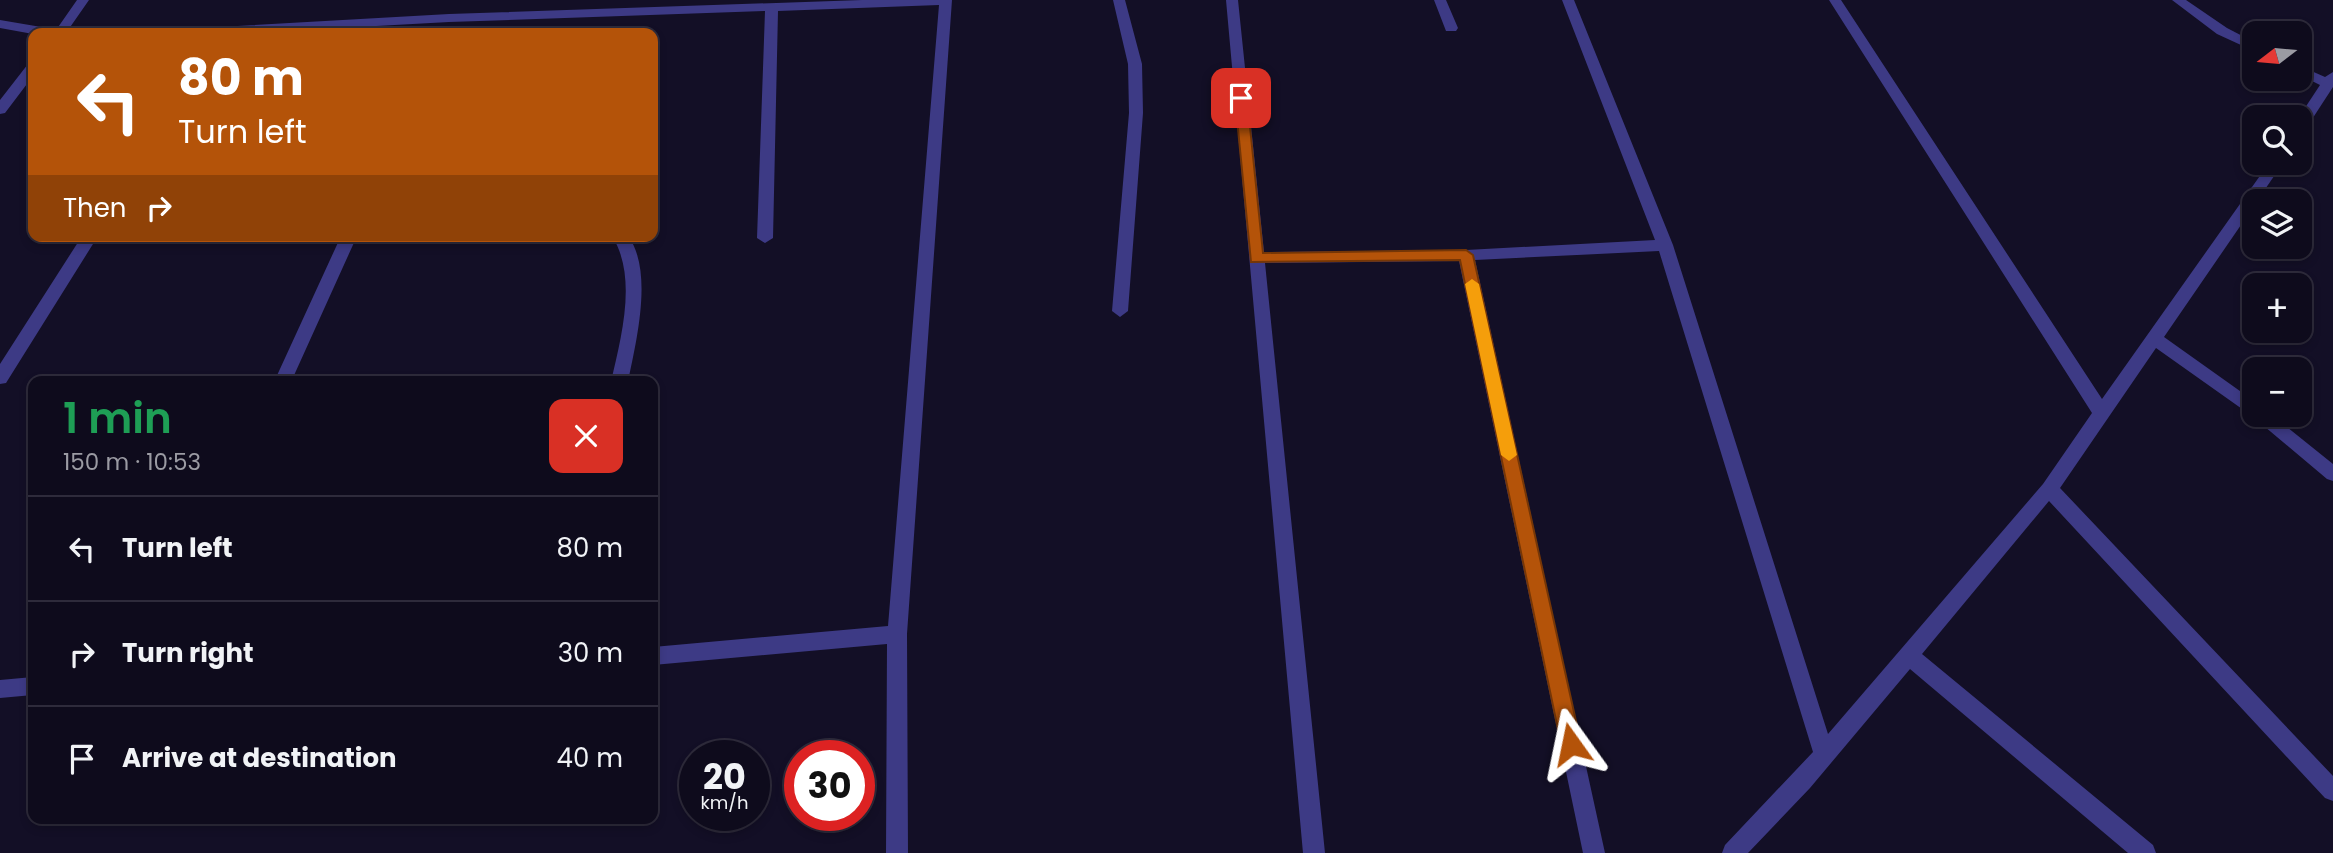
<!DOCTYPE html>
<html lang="en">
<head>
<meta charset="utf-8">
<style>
  body { margin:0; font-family:Poppins,sans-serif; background:#171425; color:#f1f3f6; height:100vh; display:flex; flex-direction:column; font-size:26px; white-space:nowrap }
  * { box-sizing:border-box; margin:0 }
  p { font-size:23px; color:#9b9ba3 }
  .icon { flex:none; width:38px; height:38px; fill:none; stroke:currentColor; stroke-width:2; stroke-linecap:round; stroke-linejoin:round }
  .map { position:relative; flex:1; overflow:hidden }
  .side { position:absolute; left:28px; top:376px; width:630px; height:448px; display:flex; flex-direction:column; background:#0e0b1c; border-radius:14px; box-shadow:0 4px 10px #0003,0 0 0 2px #2e2b3b }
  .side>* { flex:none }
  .guide { position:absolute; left:28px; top:28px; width:630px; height:214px; border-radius:14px; box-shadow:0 4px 10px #0003,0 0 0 2px #2e2b3b; background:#b45309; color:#fff; overflow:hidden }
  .needle { width:46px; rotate:254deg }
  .controls { position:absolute; left:2242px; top:21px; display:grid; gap:14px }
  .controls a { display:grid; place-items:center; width:70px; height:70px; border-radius:14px; background:#0e0b1c; box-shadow:0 4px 10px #0003,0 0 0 2px #2e2b3b; font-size:35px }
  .speed { position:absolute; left:679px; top:740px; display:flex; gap:14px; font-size:35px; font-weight:700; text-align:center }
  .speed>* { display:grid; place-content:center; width:91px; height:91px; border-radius:50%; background:#0e0b1c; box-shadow:0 4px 10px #0003,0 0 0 2px #2e2b3b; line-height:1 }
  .speed small { font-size:18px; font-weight:400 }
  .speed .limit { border:10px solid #d22; background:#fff; color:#111 }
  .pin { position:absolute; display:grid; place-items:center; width:60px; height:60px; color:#fff; margin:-30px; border-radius:14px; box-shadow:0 4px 10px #0006 }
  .me { position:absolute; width:77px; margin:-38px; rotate:348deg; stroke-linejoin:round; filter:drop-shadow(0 0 5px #0008) }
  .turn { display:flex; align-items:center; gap:24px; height:147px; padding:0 35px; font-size:32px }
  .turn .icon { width:91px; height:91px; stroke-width:2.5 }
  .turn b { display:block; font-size:49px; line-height:60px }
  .then { display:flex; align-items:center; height:66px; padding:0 35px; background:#0003; gap:14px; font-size:26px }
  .round { display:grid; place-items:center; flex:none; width:74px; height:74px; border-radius:14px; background:#171425 }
  .head { display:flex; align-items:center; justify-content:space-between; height:119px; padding:0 35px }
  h1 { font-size:42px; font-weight:600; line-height:52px; color:#1e9e55 }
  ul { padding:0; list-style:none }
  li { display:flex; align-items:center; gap:21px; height:105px; padding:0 35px; border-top:2px solid #2e2b3b }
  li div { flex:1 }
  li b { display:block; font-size:26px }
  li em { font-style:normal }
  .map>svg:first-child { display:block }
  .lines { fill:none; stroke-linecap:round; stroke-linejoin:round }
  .minor { fill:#3d3a85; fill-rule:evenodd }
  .tertiary { fill:#3d3a85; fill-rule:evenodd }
  .route { fill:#b45309; stroke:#753606; stroke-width:2 }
  .slow { fill:#f59e0b }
</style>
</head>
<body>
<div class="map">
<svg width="2333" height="853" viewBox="0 0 2333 853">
  <rect width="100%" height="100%" fill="#130f26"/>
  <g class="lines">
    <path class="minor" d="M862,0H952L907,634L908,853H886L887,644L653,665V647L888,626L939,5L778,11L773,238L765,243L757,238L765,11L449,22L249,33H95L102,29L219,27L449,14Z
      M1113,0H1125L1142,64L1143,113L1128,311L1120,317L1112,311L1129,113L1128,64Z
      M1226,0H1238L1264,252L1466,250L1655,240L1562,0H1574L1673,245L1828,734L2043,484L2092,413L1829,0H1841L2102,399L2269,163H2283L2257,201H2254V206L2164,337L2254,401V415H2272L2333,464V481L2327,479L2252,416L2156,348L2060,488L2333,776V801L2325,798L2049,501L1922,654L2153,845L2156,853H2128L1910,669L1810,788L1748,853H1722L1725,845L1813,752L1659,251L1475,260L1605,853H1583L1459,261L1265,263L1325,853H1303Z
      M1434,0H1446L1458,28L1456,31H1446Z
      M2172,0H2186L2227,28L2254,42V51L2217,34Z
      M0,20L53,29L60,33L33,34L0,28Z
      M2300,66L2325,77L2333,72V87L2305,130L2300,131L2299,117L2320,85L2300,75Z
      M82,236H98L6,383L0,384V364Z
      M341,236H357L291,382H274Z
      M612,236H628C654,271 636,342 628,382H611C621,338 638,277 612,236Z
      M33,677V695L0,698V680Z"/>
    <path class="tertiary" d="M77,0H89L66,33H54Z
      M33,63V76L5,113L0,114V100L28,64Z"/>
  </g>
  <path class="route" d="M1241,94L1247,98L1263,253L1466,250L1473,255L1581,744L1578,751L1571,753L1564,751L1561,744L1460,260L1251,262L1235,98Z"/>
  <path class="slow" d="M1472,279L1479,284L1517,455L1509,461L1501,455L1465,284Z"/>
</svg>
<div class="controls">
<a><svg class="needle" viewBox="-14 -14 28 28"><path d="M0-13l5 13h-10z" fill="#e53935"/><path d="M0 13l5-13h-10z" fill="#9b9ba3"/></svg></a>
<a><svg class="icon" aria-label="search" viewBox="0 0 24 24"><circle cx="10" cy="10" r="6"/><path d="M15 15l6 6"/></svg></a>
<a><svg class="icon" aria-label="layers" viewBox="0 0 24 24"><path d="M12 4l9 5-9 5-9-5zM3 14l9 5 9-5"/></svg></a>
<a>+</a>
<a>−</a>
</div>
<div class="speed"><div>20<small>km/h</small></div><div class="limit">30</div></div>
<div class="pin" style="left:1241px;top:98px;background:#d93025"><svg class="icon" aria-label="arrive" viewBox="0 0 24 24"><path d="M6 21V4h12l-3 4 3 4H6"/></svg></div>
<svg class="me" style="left:1571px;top:744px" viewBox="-20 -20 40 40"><path d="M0-17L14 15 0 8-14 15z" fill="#b45309" stroke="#fff" stroke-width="4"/></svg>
<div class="guide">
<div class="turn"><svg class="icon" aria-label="left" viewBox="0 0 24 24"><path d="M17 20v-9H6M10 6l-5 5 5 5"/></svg><div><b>80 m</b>Turn left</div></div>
<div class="then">Then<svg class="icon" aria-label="right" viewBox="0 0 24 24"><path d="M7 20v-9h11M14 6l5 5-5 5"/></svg></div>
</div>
<section class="side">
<div class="head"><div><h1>1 min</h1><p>150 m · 10:53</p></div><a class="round" style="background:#d93025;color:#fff"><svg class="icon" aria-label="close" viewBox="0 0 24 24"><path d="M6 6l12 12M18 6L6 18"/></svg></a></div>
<ul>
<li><svg class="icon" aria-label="left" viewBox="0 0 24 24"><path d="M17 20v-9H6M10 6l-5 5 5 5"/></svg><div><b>Turn left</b></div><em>80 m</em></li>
<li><svg class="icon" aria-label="right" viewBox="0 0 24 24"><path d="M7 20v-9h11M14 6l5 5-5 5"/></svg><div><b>Turn right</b></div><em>30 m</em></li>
<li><svg class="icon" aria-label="arrive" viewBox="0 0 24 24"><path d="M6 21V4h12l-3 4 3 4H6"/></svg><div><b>Arrive at destination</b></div><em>40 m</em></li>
</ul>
</section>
</div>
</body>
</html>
